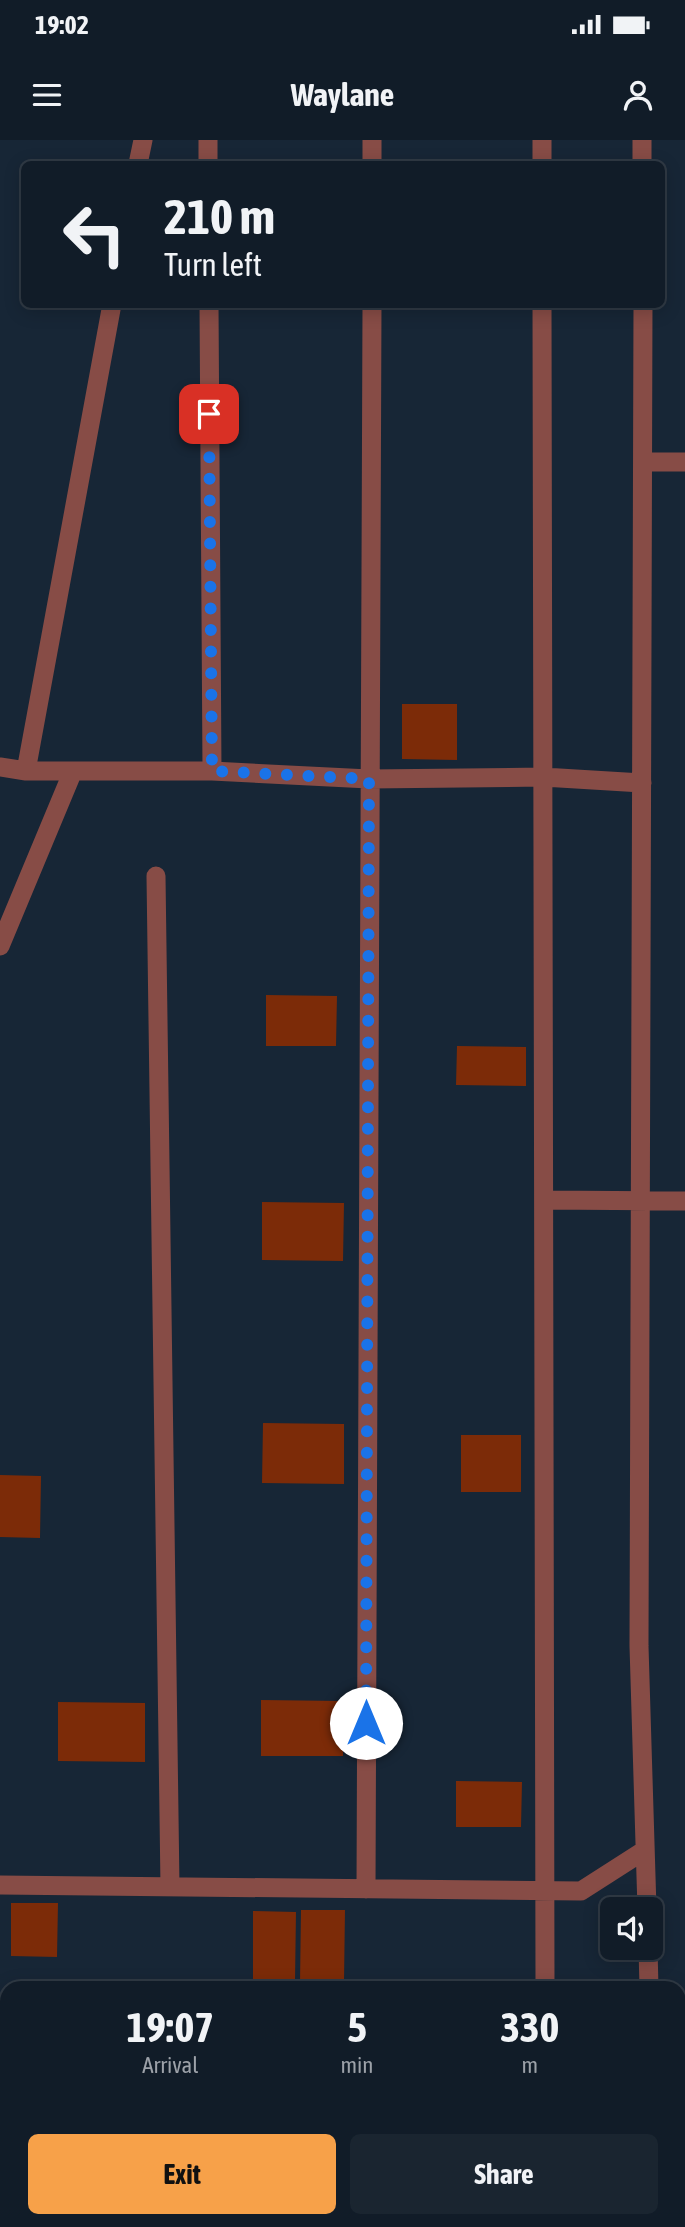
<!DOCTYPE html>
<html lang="en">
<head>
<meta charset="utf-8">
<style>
  body { margin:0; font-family:"Asap Condensed",sans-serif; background:#1a2530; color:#f1f3f6; height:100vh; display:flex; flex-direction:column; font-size:26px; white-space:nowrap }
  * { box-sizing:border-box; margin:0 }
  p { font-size:23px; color:#9ca1a8 }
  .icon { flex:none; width:38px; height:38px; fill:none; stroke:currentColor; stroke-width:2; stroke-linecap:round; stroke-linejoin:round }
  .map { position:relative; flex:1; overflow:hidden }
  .details { position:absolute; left:0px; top:1841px; width:686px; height:247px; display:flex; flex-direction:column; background:#111c28; border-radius:21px 21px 0 0; box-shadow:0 4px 18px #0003,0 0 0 2px #303a45 }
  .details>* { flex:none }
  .top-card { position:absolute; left:21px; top:21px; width:644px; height:147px; border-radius:10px; box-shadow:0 4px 18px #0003,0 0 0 2px #303a45; background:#111c28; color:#f1f3f6; overflow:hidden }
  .buttons { position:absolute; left:600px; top:1757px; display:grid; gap:14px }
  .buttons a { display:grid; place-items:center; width:63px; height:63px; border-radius:10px; background:#111c28; box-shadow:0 4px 18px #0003,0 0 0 2px #303a45; font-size:35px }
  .pin { position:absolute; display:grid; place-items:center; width:60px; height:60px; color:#fff; margin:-30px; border-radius:14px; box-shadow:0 4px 10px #0006 }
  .me { position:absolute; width:77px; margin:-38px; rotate:0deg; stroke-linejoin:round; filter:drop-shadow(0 0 5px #0008) }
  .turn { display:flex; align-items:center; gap:24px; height:147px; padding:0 28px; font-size:32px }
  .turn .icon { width:91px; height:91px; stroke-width:2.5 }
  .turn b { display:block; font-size:49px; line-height:60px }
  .eta { display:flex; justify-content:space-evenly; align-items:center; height:119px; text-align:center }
  .eta b { font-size:42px; font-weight:700; line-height:49px }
  .primary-button { display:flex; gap:14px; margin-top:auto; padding:14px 28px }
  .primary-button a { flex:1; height:80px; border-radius:10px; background:#f7a149; color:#111; font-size:28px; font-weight:700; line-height:80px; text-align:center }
  .primary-button a+a { background:#1a2530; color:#f1f3f6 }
  .status { display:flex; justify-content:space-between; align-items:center; height:49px; padding:0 35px; background:#111c28; direction:ltr }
  .status svg { height:19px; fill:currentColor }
  header { display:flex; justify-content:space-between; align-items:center; height:91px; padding:0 28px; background:#111c28; font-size:32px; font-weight:700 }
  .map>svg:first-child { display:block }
  .building { fill:#7c2b08 }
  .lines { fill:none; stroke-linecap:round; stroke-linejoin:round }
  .minor { stroke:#874c46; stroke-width:19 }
  .tertiary { stroke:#874c46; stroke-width:19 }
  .route { stroke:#1a73e8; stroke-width:12; stroke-dasharray:0 21.6 }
</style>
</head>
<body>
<div class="status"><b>19:02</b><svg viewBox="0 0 49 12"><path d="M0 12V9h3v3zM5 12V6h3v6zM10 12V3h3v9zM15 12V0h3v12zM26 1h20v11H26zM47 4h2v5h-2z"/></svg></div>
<header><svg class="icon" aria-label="menu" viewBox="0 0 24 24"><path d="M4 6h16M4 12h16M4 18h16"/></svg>Waylane<svg class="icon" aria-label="person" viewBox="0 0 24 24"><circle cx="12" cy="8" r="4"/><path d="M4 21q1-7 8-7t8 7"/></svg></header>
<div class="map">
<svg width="685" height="2087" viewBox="0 0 685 2087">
  <rect width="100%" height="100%" fill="#172636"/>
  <path class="building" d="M402,564H457V620L402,619Z
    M266,855L337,856L336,906H266Z
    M457,906L526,907V946L456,945Z
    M262,1062L344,1063L343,1121L262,1120Z
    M263,1283L344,1284V1344L262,1343Z
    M461,1295H521V1352H461Z
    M0,1335L41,1336L40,1398L0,1397Z
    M261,1560L344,1561L343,1616H261Z
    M58,1562L145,1563V1622L58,1621Z
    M456,1641L522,1642L521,1687H456Z
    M11,1763H58L57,1817L11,1816Z
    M301,1770H345L344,1842H300Z
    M253,1771L296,1772L295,1841H253Z"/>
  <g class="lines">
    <path class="minor" d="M208,0V24
      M542,0V24
      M642,0V24
      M138,24L143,0
      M372,24V0
      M209,164L212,631
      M542,164L545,1848
      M643,164L639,1506L647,1769
      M644,322H685
      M0,627L26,631H212L369,639L543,637L642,643
      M26,631L112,164
      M156,736L170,1747
      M0,806L73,631
      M544,1060L685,1061
      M0,1745L581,1751L645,1710
      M366,1749L372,164
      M648,1808L649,1848
      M559,2087V2081
      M649,2087V2081"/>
    <path class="tertiary" d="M0,1909L7,1910
      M679,2000L685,2001"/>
  </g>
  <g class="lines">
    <path class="route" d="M209,274L212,631L369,639L366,1583"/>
  </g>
</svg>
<div class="buttons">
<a><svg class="icon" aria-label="sound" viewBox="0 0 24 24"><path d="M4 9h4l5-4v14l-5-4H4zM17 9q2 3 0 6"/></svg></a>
</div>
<div class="pin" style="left:209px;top:274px;background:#d93025"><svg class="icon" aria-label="arrive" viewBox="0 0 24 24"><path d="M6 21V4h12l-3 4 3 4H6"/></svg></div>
<svg class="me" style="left:366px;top:1583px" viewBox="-20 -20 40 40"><circle r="19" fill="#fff"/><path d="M0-13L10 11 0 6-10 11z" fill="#1a73e8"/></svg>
<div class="top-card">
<div class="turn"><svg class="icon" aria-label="left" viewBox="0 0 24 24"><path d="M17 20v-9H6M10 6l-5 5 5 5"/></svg><div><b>210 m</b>Turn left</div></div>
</div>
<section class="details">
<div class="eta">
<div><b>19:07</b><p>Arrival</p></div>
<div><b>5</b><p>min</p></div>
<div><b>330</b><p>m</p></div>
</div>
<div class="primary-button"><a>Exit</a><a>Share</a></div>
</section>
</div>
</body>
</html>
